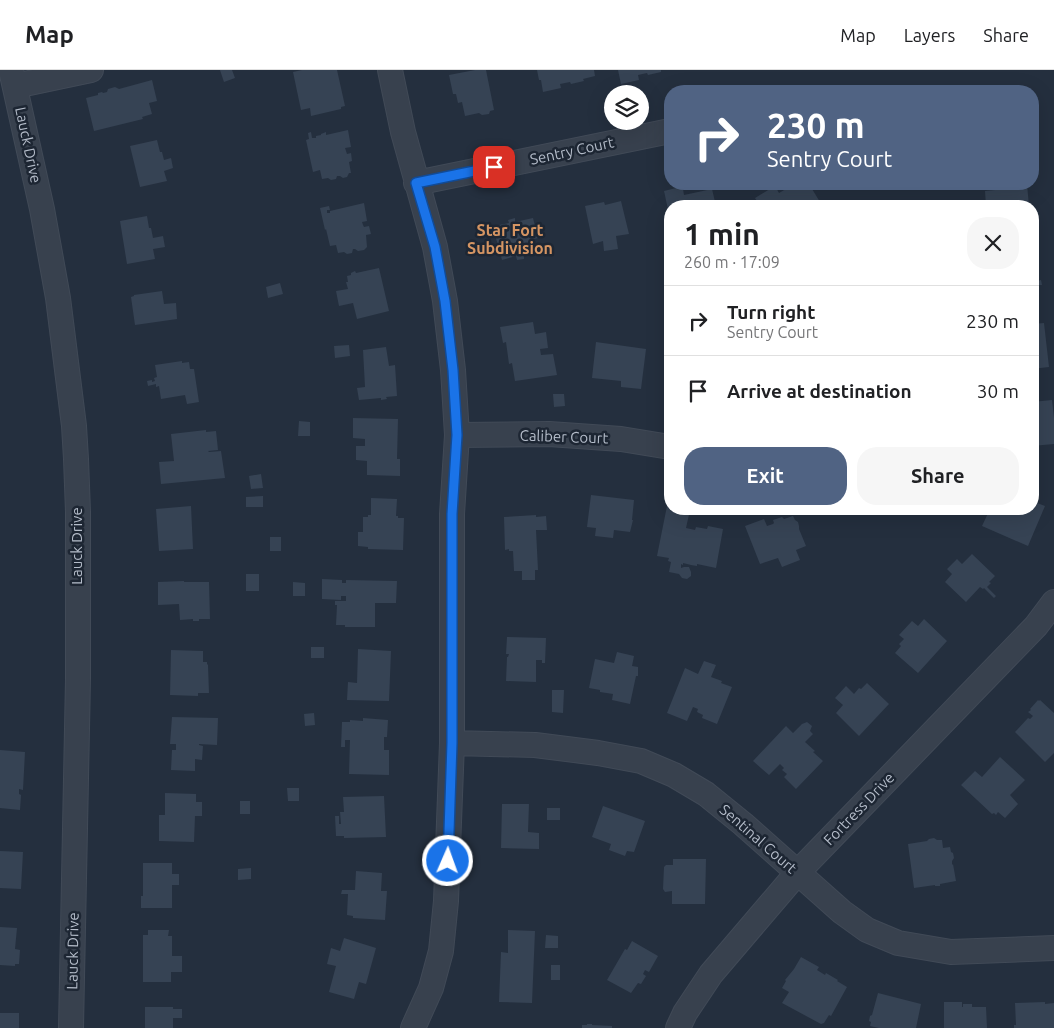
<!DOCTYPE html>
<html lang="en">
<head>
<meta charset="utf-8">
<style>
  body { margin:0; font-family:Ubuntu,sans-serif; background:#f6f6f6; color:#202124; height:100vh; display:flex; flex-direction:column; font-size:19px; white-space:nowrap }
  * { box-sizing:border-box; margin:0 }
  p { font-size:16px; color:#757577 }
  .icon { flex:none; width:28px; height:28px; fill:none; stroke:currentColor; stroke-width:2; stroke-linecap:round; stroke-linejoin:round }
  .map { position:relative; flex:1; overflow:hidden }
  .drawer { position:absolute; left:664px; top:130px; width:375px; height:315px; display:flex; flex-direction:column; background:#fff; border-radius:20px; box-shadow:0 5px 20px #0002 }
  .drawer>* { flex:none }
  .top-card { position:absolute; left:664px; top:15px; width:375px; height:105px; border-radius:20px; box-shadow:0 5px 20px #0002; background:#506383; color:#fff; overflow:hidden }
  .buttons { position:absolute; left:604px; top:15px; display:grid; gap:10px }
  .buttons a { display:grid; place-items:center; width:45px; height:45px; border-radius:50%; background:#fff; box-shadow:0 5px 20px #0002; font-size:25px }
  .pin { position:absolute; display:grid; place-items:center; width:42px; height:42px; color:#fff; margin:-21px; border-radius:10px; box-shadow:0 2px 8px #0006 }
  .me { position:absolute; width:55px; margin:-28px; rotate:2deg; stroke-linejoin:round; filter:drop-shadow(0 0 4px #0008) }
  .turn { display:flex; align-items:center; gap:18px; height:105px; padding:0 20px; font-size:22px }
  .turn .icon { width:65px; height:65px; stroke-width:2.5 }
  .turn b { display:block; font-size:35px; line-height:42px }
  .round { display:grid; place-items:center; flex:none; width:52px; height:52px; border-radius:20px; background:#f6f6f6 }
  .head { display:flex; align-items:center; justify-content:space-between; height:85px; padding:0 20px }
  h1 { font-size:30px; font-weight:600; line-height:38px }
  .button { display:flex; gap:10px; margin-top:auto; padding:10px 20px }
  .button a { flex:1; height:58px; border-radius:20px; background:#506383; color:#fff; font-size:20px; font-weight:600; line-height:58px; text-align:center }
  .button a+a { background:#f6f6f6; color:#202124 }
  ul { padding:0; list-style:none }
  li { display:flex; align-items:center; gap:15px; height:70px; padding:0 20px; border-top:1px solid #e0e0e0 }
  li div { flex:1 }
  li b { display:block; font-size:19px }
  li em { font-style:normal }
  header { display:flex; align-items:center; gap:30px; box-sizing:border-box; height:70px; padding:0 25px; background:#fff; border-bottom:1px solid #e0e0e0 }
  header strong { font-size:24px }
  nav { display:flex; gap:28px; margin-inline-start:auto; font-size:18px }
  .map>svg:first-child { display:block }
  .building { fill:#364354 }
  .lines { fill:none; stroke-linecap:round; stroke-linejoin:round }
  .minor-casing { stroke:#414a57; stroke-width:26 }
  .minor { stroke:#38414e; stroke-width:24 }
  .route-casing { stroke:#114b97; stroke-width:12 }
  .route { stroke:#1a73e8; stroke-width:9 }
  .labels { text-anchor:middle; stroke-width:5; stroke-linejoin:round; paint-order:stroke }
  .street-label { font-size:15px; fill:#b4bcc9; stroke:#1d2633 }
  .neighbourhood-label { font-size:16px; font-weight:bold; fill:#d59563; stroke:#1d2633 }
</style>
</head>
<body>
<header>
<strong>Map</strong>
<nav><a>Map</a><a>Layers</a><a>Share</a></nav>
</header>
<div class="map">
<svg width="1054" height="958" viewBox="0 0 1054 958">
  <rect width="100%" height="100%" fill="#242f3e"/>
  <path class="building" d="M220,0H232L235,8L224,12Z
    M302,0H337L345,36L341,37V39L311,46L310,38L301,40L293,2Z
    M475,0H486L494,40L490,41L489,44L482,45L479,43L465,46L462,32L458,33L456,24H453L449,5Z
    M537,0H594L595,6L583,9L584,11L571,14L570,12L560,14L561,18L543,22L541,10H539Z
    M618,0H661V2L648,5L647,3L638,5L639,10L621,14Z
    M152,10L157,31L149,33L152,44L142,47L143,49L94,61L86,28L98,25V23L102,22L103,23L107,22L108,19L115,17L119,19Z
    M348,60L351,77L345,78L347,84L351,83L352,91L349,92L351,103H349L347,107L343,108L340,106H337L336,109L331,110L328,108L322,109L320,100L313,102L306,70L309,69L308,63L311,62L312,68H316V66L321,65V64L326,62V65Z
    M157,70L160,82H162L164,90L171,88L173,98L164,101L167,111L140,117L130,76Z
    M788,114H809L820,132L813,136H760L755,128L775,116L779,123L786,119L787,117L786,115Z
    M994,114H1027L1029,136H986L985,121L995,120Z
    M684,116L685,118L683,119L684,125L712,119L716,136H670L669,144L664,121Z
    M621,131L629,164L616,166L618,179L604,181L603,171L593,174L585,136L604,132L605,135Z
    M364,133L367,151L362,152L363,155L364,157L369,156L371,164L366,165L367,177L364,180L358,181L355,179H353L352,183L347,184L344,182L338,183L336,175L330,176L326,159L325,160L320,138L329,136L330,140H327V143H330V141Z
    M147,146L149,158H151L153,168L163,166L165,177L153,179L155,189L127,194L120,151Z
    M515,148V152L533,148L538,168L531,170L532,173L534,172L535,177L533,178L534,184L524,186V189L517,190L516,186L502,190L494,161L495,159L494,156L509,153L508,150Z
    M379,198L389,241L357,249L353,233L339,236L336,221L348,219L346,212H348L347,206L351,205V203L355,201L356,203Z
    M1032,202H1034L1035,208H1037V211L1041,210L1042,215H1036L1037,228H1032Z
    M280,213L283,224L268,228L266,217Z
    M162,221L164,234L176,233L177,249L135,255L131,227L134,226V225Z
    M533,252L535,264L546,262L548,278L540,279L541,285L553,284L557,305L515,311L512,293L509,294L506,272L503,273L500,257Z
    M1044,253L1049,297L1032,299V254Z
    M596,272L646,279L641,319L621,317V311L592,308Z
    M349,275L350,286L335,288L334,276Z
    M386,277L389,296L395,295L397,326L386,327L387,329L381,330V328L359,330L357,318L365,317L363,280Z
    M182,291V293L189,292L190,299H194L199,332L187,334L185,325L161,329L159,316L156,317V314L148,316L147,311L152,310V312L155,311L154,308L157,307L155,295Z
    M553,324H564L565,336L554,337Z
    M1052,330L1054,348V374L1032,376V332Z
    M353,348L398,349L397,389H400V406L367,405V391L356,390V376H365V369L353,368Z
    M299,351L310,352V366H298Z
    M206,360V362L216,361L218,380L208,381L209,382L221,381L225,408L161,414L159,392L174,391L171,364Z
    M261,404L263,418L251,419L249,406Z
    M591,425L634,430L632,450H633L630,462L614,460L613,468L595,466L596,458L587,457Z
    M263,426V437H246V427Z
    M371,428L397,429L396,446H398V448H404L403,480L368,479V477L358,476V462H363V447H368V445H371Z
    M1032,431L1045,436L1028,476L982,456L990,439H1032Z
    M191,436L193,479L159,481L156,439Z
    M667,436L670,437V439H681L690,440L686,458L695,460L696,457L707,459L708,456L723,459L716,498L697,494V496L691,495L683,493V495L681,494V498L684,497H689L691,502V506L687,509L682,508L679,504L669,502L671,492L668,491L669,488L657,486Z
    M536,445V447L546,446L547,460H536L538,500H535V510H522V501H514L513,481H509V479L505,480L504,447Z
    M793,446L795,450L798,452L799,456V459L806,476L796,480L800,490L782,497L778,488L760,494L745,456L764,449L767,456L773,454L774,453L773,450L782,447L784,449Z
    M270,467H281V481H270Z
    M972,484L995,506L989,512L991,513L987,517L996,526L994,528L984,518L983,519L980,517L966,532L945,512L952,504L947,499L957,489L962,494Z
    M246,504H259V521H246Z
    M322,509L342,510V513H346V510L397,511L396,533H375V557H345V555H336L337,535H335V531H346V526H341V530L322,529Z
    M184,511V512H209L210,549H199V551H193V549L180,550L179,534L158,535V512Z
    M293,512L305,513V526H293Z
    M924,549L947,571L918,603L895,583L901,576L899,574L904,569L899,565L912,551L918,556Z
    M507,567L546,568L545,593H542V590H536V612L506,611L507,587H508L509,584H506Z
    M311,577H324V588H311Z
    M358,579L391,581L389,631L347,630L348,612L357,613Z
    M171,580L203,581V592H207V594L208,595L209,623H198V626L170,625Z
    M617,582L634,586L632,596L638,597V606H636L630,634L612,630L613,624L600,622V620L589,618L595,589L614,593Z
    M704,591L716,595L711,607L722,611L721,613L732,617L717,654L702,648L703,645L697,642L698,639L693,637L687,651L667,643L685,598L698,604Z
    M867,613L889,634L859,666L836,643L843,635L835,628L846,616L854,624L859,618L861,619Z
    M552,620H564L563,643L552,642Z
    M1038,630L1039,631L1040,630L1054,643V683L1045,692L1015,662L1028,648L1030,649L1033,646L1028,642L1031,640L1030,639Z
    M314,643L315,655L305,656L304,644Z
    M172,647L218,648L217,675L199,674V675L203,676L202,690L195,689V701L171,700L172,680H176V674H170Z
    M363,648L388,650L387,667H384V680H389V705L349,704L350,670H345V677H341L342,652H350V650L363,651Z
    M807,652L812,656L810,661L813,664L805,672L815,681L813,682L823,691L796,719L784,707L787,704L782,700L784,698L780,694L769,705L753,691L786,656L793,663L802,654Z
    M0,680L25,682L23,720L19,719V724L21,725L20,740L0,738Z
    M1000,687L1025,710L1010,725L1018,734L1005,748L998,742L996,745L994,743L992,744L961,715L975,701L982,707Z
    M287,718H299V731H288Z
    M165,723L196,724V732H202V746H195L194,772L159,771V745H165Z
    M384,726L386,767L344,768V766H336L335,746H339V754H341L340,742H344L343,727Z
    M240,731H250V744H240Z
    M502,734H529L528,762L539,763V779L501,778Z
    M603,736L645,751L634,782L627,781L625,786L609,780L611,774L592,767Z
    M547,738H560V750H547Z
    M934,768L937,770H942L943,778L950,777L951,782L953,783L954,788L952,791V795L953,794L956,811L940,814V816H935V815L914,818L908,774L927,771L929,769Z
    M0,781L23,782L21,819L0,818Z
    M673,789H706L705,834H672V821L665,822L663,819L664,797L666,795H673Z
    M143,793H172V804H179V815H172V838H141V826H143Z
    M251,798V809L238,810V799Z
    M356,801L382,803L381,821H387L385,850L353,848V846L347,845L348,824H341L342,820H355Z
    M0,857L17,858L15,879L20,880L19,894H15V896L0,895Z
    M148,860H169L168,866H172V886H182V902H171V912H143V865H148Z
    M508,860L535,861L532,933L499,932L501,882L508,883Z
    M546,865L558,866V878H545Z
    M344,868L376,878L366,914L359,912L354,929L329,922L336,896L327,894L331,878L340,881Z
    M632,871L658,886L649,902L645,900L643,904L646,906L641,914L638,913L631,923L607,910L625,879L627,880Z
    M801,887L819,897L817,900L825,905L826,903L838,910L837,911L847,917L831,946L829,945L824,953L821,954L782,933L789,922L782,918L786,911L785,910L794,899Z
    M551,895H560V910H551Z
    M878,923L921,934L916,958H879L870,956L871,952L869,951L870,946L872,945Z
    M944,932H962V937H963V934H972V937H986L987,958H944Z
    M1045,932V934L1054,933V958H1014V955H1016L1015,933Z
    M145,937H173V939H182V948H173V958H145Z
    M0,943H19V958H0Z
    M587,954H592V955L612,956V958H582V955H587Z"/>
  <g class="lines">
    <defs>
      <path id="minor" d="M11,0L42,139L58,228L74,356L76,389L78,442V609L71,958
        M390,0L403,62L435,177L445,231L453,300L457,365L452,444V673L446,831L441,881L431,918L413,958
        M15,16L91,0
        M416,113L670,61
        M457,365L549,364L621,369L670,377
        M452,673L535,675L598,683L641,691L674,705L706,724L743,754L842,842L867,860L898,873L951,882L1054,878
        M678,958L685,943L711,904L798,802L1036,556L1054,532"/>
    </defs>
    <use href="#minor" class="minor-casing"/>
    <use href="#minor" class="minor"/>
  </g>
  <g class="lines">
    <defs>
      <path id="route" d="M448,791L452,673V444L457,365L453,300L445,231L435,177L416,113L494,97"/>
    </defs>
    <use href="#route" class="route-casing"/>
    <use href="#route" class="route"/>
  </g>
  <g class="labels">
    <g class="street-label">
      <text transform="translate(28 75) rotate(78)" y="5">Lauck Drive</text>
      <text transform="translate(572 81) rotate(-12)" y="5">Sentry Court</text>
      <text transform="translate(564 367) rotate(2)" y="5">Caliber Court</text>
      <text transform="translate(77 476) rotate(-90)" y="5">Lauck Drive</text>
      <text transform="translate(859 739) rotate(-46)" y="5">Fortress Drive</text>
      <text transform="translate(758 769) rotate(41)" y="5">Sentinal Court</text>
      <text transform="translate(73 881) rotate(-89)" y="5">Lauck Drive</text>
    </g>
    <g class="neighbourhood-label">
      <text x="510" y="166">Star Fort<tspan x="510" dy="18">Subdivision</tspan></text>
    </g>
  </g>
</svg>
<div class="buttons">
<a><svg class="icon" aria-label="layers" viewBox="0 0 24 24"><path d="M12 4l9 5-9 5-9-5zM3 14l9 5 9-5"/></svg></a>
</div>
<div class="pin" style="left:494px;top:97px;background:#d93025"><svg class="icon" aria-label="arrive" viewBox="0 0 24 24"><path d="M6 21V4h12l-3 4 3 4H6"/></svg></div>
<svg class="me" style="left:448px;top:791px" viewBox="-20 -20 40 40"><circle r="17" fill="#1a73e8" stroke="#fff" stroke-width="3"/><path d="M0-11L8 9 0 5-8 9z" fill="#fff"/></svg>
<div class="top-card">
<div class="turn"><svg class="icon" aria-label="right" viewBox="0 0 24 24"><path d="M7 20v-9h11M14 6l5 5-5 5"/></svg><div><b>230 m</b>Sentry Court</div></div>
</div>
<section class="drawer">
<div class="head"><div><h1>1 min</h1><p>260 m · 17:09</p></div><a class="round"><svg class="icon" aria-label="close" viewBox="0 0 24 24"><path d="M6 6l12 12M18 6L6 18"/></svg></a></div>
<ul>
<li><svg class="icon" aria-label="right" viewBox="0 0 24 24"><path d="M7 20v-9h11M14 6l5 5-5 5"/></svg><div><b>Turn right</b><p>Sentry Court</p></div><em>230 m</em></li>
<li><svg class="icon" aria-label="arrive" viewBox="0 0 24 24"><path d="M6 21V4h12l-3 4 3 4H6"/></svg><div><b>Arrive at destination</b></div><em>30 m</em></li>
</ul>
<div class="button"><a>Exit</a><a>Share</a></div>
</section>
</div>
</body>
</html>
